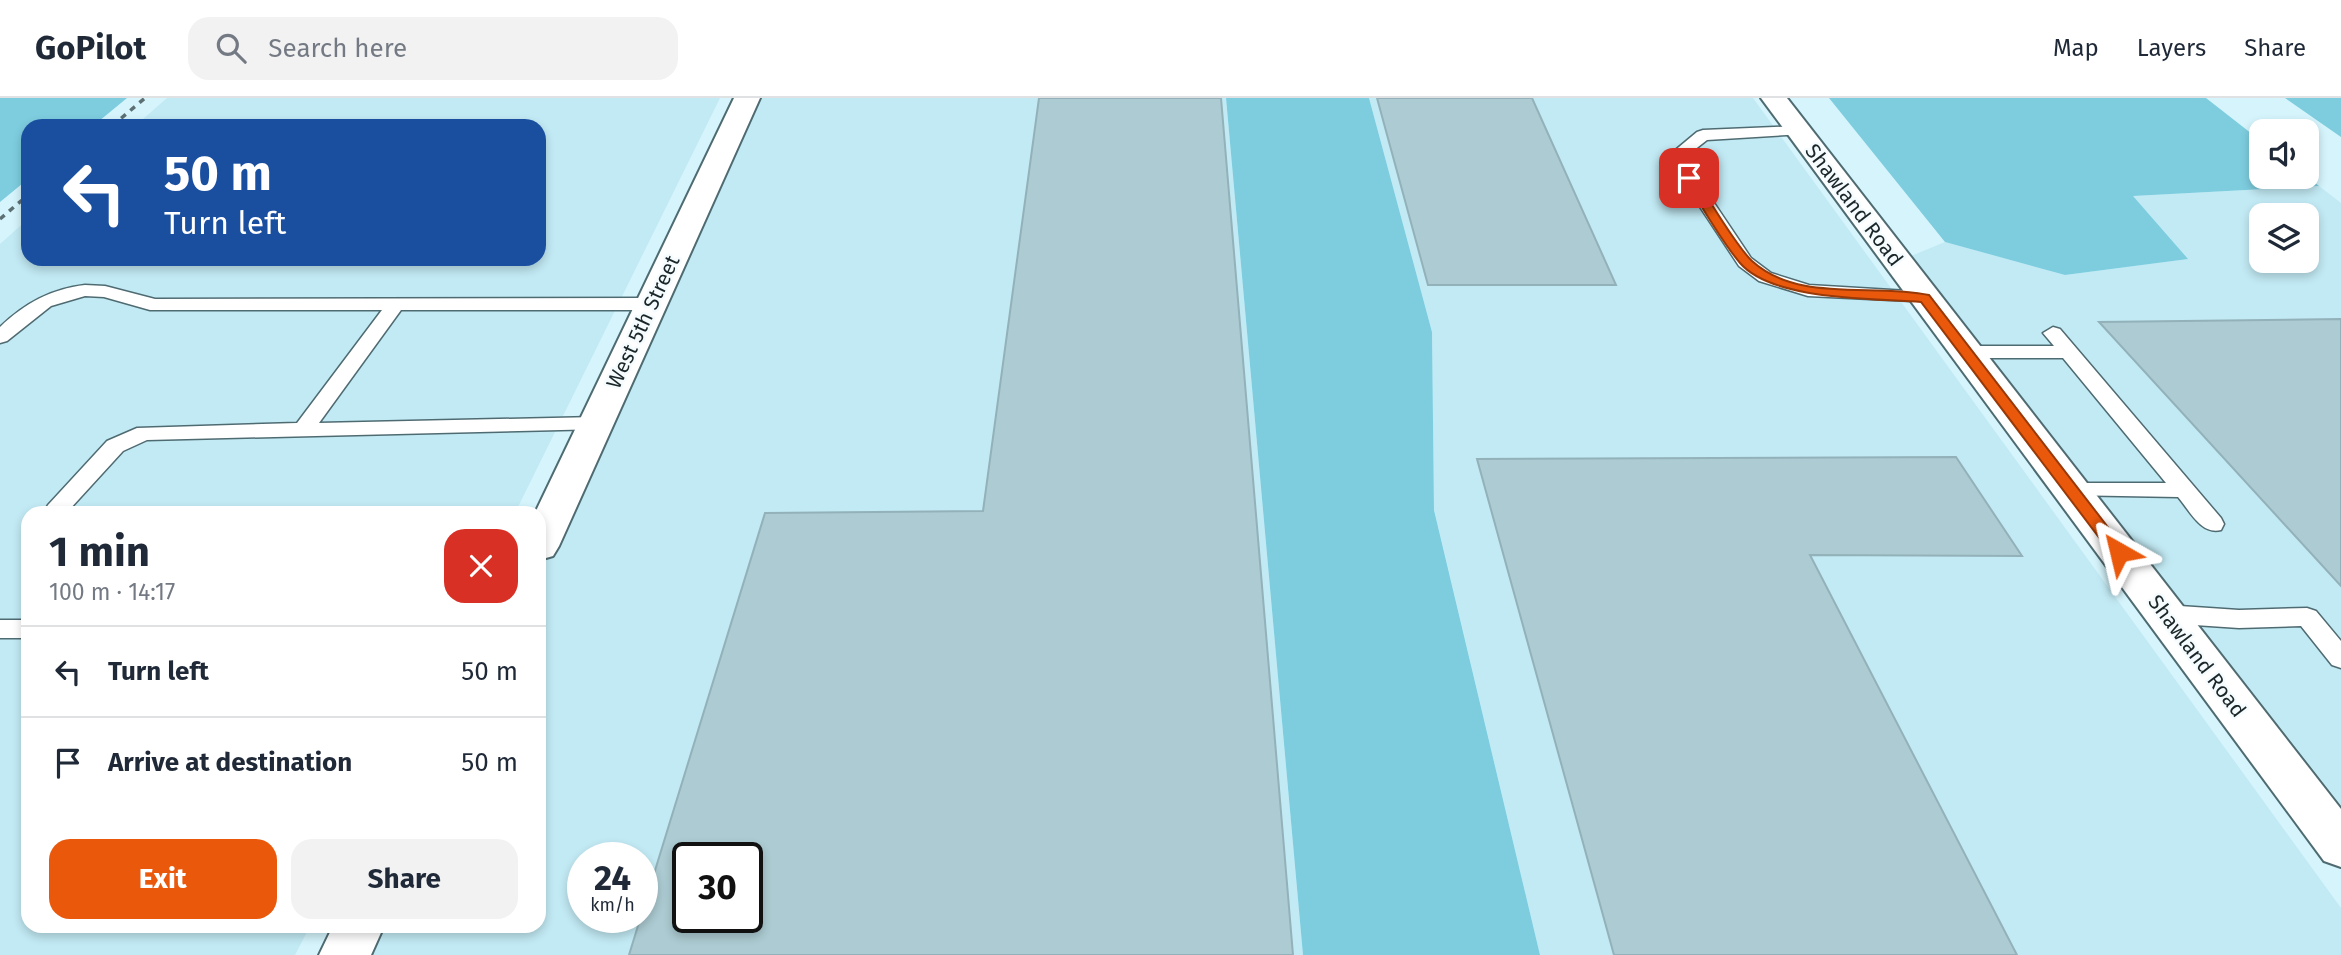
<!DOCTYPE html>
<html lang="en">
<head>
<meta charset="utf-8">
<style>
  body { margin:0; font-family:"Fira Sans",sans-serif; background:#f2f2f3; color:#1f2937; height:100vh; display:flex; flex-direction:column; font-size:26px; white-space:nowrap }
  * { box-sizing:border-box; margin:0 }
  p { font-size:23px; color:#747a83 }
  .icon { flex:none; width:38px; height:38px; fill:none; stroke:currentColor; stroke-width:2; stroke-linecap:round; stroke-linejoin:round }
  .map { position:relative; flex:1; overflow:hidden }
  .side { position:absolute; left:21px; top:408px; width:525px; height:427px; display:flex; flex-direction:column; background:#fff; border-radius:21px; box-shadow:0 4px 10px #0003 }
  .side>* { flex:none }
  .guide { position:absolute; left:21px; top:21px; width:525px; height:147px; border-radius:21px; box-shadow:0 4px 10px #0003; background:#1a4fa0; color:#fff; overflow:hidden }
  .tools { position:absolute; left:2249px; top:21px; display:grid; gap:14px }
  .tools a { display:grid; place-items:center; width:70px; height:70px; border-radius:14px; background:#fff; box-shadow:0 4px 10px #0003; font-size:35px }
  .speed { position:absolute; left:567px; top:744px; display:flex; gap:14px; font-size:35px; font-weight:700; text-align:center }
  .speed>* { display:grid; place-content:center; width:91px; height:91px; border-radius:50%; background:#fff; box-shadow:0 4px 10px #0003; line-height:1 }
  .speed small { font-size:18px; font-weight:400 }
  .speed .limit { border:4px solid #111; border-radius:10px; background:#fff; color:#111 }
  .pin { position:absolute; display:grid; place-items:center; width:60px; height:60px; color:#fff; margin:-30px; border-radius:14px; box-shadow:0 4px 10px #0006 }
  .me { position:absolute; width:77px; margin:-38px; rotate:323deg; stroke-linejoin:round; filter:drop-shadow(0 0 5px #0008) }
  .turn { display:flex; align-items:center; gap:24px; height:147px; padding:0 28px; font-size:32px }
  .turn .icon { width:91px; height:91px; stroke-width:2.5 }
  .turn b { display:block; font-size:49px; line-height:60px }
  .round { display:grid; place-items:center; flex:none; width:74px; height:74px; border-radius:21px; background:#f2f2f3 }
  .head { display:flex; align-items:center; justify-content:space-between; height:119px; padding:0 28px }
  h1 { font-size:42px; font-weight:700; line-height:52px }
  .primary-button { display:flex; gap:14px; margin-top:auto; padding:14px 28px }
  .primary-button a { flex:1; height:80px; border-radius:21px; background:#ea580c; color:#fff; font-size:28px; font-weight:700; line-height:80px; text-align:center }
  .primary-button a+a { background:#f2f2f3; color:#1f2937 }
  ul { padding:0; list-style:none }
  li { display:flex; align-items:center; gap:21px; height:91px; padding:0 28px; border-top:2px solid #e0e1e3 }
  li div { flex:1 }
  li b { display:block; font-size:26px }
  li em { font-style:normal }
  header { display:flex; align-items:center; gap:42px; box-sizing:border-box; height:98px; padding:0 35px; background:#fff; border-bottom:2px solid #e0e1e3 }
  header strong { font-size:33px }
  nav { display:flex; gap:38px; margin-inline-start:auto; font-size:24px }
  .search { width:490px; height:63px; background:#f2f2f3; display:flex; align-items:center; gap:18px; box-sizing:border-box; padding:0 24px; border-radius:21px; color:#747a83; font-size:26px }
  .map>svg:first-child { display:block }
  .built { fill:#c2eaf4; fill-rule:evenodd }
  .green { fill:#7dcddf }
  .building { fill:#accbd2; stroke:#93b1b9; stroke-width:2; fill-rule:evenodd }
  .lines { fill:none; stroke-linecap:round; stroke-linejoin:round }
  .service-casing { stroke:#4f6b72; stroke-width:3 }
  .minor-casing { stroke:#4f6b72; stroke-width:4 }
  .tertiary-casing { stroke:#4f6b72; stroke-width:4 }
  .service { fill:#fff; fill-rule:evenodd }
  .minor { fill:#fff; fill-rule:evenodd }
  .tertiary { fill:#fff; fill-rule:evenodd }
  .rail { stroke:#5c6f73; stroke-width:3.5; stroke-dasharray:6 6; stroke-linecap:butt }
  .route { fill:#ea580c; stroke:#983908; stroke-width:2 }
  .labels { text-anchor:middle; stroke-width:5; stroke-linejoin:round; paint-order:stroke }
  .street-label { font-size:21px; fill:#1a2629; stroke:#f6fcfe }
</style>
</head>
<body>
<header>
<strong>GoPilot</strong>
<div class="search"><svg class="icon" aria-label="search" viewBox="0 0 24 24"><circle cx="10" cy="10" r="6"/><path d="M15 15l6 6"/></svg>Search here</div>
<nav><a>Map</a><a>Layers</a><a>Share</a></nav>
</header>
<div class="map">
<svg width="2341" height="857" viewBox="0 0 2341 857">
  <rect width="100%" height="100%" fill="#d5f4fc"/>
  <path class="built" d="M167,0H720L515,415H28V828H310L295,857H0V146L28,121V161H539V28H135Z
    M747,0H1226L1303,857H365L378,828H539V467ZM583,760H642V819H583ZM688,760H747V819H688Z
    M1369,0H1753L2341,810V857H1540L1434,411L1432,234Z
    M2319,88L2341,105V707L1911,158L1945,144L2065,177L2187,161L2132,98ZM2261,117H2306V163H2261Z"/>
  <path class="green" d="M0,0H127L93,28H28V81L0,104Z
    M1226,0H1369L1432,234L1434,412L1540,857H1303Z
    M1829,0H2206L2261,43V79L2307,78L2319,88L2133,98L2188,161L2065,177L1945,144Z
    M2285,0H2341V39Z"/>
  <path class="building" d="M1039,0H1221L1293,857H629L765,415L983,413ZM688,760H747V819H688Z
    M1377,0H1532L1616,187H1428Z
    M2341,221V488L2099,224Z
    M1956,359L2022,458L1810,457L2017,857H1614L1477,361Z"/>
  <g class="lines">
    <defs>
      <path id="service" d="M1799,28L1807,33L1804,36L1707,42L1684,60L1751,160L1771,175L1809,187L1925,194L1932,196L1934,200L1932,204L1808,198L1759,183L1739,168L1667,59L1697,34L1703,32Z
        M85,187L105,188L155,201L650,200L659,206L650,212H401L319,325L596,319L603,321L606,326L603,331L147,342L123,353L69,412L70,415H46L45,412L48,407L107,343L137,330L297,325L382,212H150L104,199L85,198L51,208L7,243L0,245V229C25,205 51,191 85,187Z
        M2053,229L2060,231L2221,420L2224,426L2221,432C2201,437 2190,413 2178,399L2064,397L2061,392L2064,387L2072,385H2166L2063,260H1966L1956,254L1966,248H2054L2043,235Z
        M2165,507L2239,512L2307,510L2316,513L2341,543V570L2332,567L2301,528L2239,530L2165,525L2156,522L2153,516L2156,510Z
        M0,522H28V540H0Z"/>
      <path id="minor" d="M1761,0H1787L2341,711V769L2324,763Z"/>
      <path id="tertiary" d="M734,0H760L559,448L553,458L539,462V415H535Z
        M333,828H384L371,857H319Z"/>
    </defs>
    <use href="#service" class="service-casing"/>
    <use href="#minor" class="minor-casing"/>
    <use href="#tertiary" class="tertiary-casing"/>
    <use href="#service" class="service"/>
    <use href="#minor" class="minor"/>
    <use href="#tertiary" class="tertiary"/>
    <path class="rail" d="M112,28L145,0
      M0,121L28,97"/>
  </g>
  <path class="route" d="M1685,78H1693C1709,100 1734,146 1752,163C1798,205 1873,185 1929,197L2124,450L2127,454L2124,458H2113L1921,204C1873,200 1773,203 1740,165C1719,140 1702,108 1684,80Z"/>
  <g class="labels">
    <g class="street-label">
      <text transform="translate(1854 107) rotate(53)" y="7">Shawland Road</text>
      <text transform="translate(643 224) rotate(-65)" y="7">West 5th Street</text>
      <text transform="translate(2197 558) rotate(53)" y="7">Shawland Road</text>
    </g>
  </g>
</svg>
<div class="tools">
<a><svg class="icon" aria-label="sound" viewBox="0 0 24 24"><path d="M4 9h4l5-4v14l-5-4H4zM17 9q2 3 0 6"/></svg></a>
<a><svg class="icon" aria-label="layers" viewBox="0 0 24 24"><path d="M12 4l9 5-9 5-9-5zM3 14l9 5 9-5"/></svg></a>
</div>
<div class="speed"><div>24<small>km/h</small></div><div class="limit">30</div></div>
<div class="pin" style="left:1689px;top:80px;background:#d93025"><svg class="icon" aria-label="arrive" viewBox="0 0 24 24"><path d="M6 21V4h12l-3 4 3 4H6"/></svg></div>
<svg class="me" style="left:2119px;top:454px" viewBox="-20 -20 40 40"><path d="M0-17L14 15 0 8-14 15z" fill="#ea580c" stroke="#fff" stroke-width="4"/></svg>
<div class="guide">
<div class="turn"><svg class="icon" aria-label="left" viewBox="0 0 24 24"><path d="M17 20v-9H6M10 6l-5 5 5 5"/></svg><div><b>50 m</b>Turn left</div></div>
</div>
<section class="side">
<div class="head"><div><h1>1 min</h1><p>100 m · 14:17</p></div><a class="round" style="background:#d93025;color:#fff"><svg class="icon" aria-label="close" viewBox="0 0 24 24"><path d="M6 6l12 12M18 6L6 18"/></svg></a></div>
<ul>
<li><svg class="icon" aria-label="left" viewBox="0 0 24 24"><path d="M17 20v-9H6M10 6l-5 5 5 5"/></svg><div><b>Turn left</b></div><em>50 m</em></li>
<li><svg class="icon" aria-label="arrive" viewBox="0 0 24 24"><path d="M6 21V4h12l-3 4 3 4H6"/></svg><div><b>Arrive at destination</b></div><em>50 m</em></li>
</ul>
<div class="primary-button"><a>Exit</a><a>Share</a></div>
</section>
</div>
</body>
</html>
